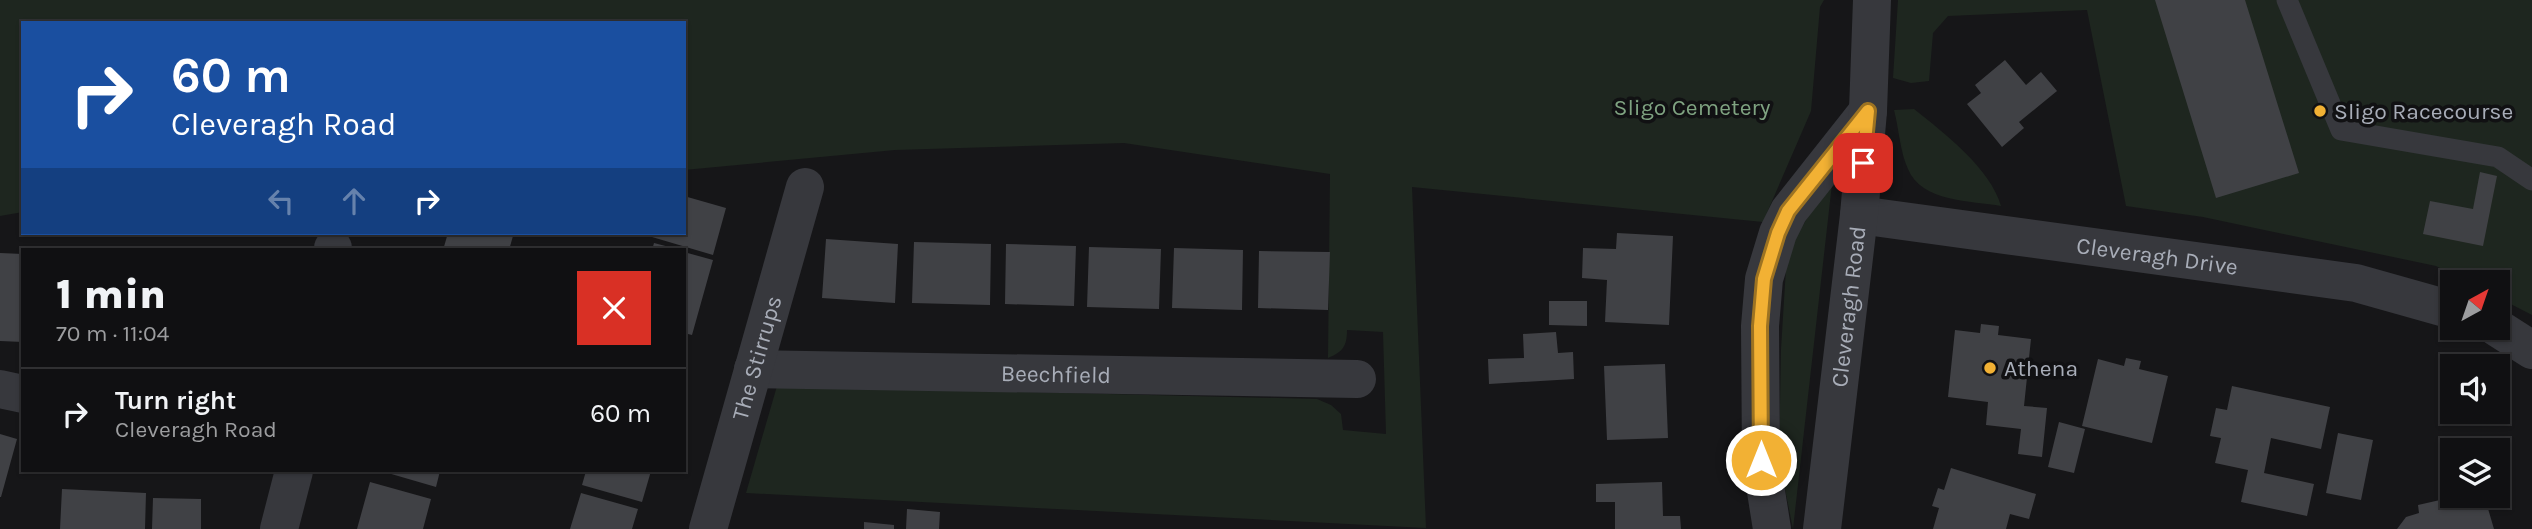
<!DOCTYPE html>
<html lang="en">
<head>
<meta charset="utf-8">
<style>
  body { margin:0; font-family:Karla,sans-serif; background:#19191b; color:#f1f3f6; height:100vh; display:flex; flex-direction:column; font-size:26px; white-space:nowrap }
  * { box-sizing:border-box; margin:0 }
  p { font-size:23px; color:#9c9d9f }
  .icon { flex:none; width:38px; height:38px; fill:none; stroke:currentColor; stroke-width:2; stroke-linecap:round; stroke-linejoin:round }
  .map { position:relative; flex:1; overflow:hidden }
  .sheet { position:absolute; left:21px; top:248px; width:665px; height:224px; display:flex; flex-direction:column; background:#101012; border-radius:0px; box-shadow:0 2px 5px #0004,0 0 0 2px #303032 }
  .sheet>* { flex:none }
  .banner { position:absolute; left:21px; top:21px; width:665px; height:214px; border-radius:0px; box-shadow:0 2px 5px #0004,0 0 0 2px #303032; background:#1a4fa0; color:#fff; overflow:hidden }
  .needle { width:46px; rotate:40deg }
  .fabs { position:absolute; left:2440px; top:270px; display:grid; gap:14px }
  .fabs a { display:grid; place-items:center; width:70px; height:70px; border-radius:0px; background:#101012; box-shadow:0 2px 5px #0004,0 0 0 2px #303032; font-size:35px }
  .pin { position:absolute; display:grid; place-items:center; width:60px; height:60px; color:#fff; margin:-30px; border-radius:14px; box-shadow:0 4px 10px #0006 }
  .me { position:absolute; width:77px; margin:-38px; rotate:0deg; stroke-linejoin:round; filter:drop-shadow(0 0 5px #0008) }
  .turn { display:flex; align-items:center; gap:24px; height:147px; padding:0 35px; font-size:32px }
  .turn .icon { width:91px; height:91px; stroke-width:2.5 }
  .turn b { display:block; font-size:49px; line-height:60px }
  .lanes { display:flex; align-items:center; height:66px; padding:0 35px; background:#0003; justify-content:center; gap:35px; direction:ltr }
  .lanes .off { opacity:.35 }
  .round { display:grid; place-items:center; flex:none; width:74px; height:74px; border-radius:0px; background:#19191b }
  .summary { display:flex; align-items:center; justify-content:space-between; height:119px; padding:0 35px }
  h1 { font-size:42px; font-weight:800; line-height:52px }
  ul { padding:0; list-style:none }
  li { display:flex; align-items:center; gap:21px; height:91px; padding:0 35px; border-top:2px solid #303032 }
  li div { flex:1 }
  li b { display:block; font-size:26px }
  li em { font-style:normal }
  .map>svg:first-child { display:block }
  .green { fill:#1e261f }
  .building { fill:#404145 }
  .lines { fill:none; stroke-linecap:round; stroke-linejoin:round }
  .service { stroke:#37383d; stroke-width:21 }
  .minor { stroke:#37383d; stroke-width:38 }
  .tertiary { stroke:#37383d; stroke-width:38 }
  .route-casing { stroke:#9d7322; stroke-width:18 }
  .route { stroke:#f2b134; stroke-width:12 }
  .poi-dot { fill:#f2b134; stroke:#111113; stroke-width:2.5 }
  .labels { text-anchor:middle; stroke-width:7; stroke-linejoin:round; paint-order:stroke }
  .park-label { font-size:23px; fill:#7fa381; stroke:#111113 }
  .poi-label { font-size:23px; fill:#a8adb8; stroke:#111113; text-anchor:start }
  .street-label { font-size:23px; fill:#a8adb8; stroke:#111113 }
</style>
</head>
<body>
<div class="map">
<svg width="2532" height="529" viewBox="0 0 2532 529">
  <rect width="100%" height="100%" fill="#161618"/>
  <path class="green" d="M0,0H1824L1820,7L1811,111L1763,222L1412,187L1426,528L746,493L777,386L1317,399L1331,405L1341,414L1343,430L1386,434L1383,332L1347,330C1347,346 1343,352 1328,358L1330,174L1124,143L895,150L684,170V23H23V212L0,216Z
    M1898,0H2532V315L2497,297V282H2467L2436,266L2203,217L2126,206L2087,10L1948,16L1933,33L1929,81L1911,83L1893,78Z
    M1914,109C1943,132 1991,169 2001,206C1972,201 1921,202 1908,169C1900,152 1899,129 1894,110Z
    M1833,175L1793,529L1779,459L1781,349L1787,252Z"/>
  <path class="building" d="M2155,0H2245L2299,173L2216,198Z
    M2005,60L2026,85L2041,72L2057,91L2019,122L2024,128L2002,147L1967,104L1981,93L1975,85Z
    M2480,172L2497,176L2483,246L2423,234L2430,201L2473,209Z
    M684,196L726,208L713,255L652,237L654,233H684Z
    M448,233H501L513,236L509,250H443Z
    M1617,233L1673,236L1669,325L1605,322L1607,280L1582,278L1583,248L1616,249Z
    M826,239L898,244L895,303L822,298Z
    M914,242L991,244L990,305L912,303Z
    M654,243L677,249V250H652Z
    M1006,244L1076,246L1074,306L1005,304Z
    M1089,247L1161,249L1159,309L1087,307Z
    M1174,248L1243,250L1242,310L1172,308Z
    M1259,251L1330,252L1328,310L1258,308Z
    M684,252L713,260L692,335L684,333Z
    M0,253L23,254V342L0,341Z
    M1549,301H1587V326L1549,325Z
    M1981,324L1999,326L1998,335L2031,339L2024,406L2047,408L2042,457L2018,454L2021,429L1986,425L1988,402L1948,397L1955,330L1980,333Z
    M1556,332L1558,353L1573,352L1574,379L1489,384L1488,359L1524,358L1523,334Z
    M2126,358L2141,361L2139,369L2168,376L2152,443L2082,426L2098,359L2124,366Z
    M1665,364L1668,438L1607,440L1604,366Z
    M2232,386L2330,407L2321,449L2271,438L2264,473L2314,484L2307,516L2241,502L2248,470L2215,463L2221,438L2210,436L2216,408L2227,410Z
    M2059,422L2085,429L2074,473L2048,467Z
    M2338,433L2373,440L2361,500L2326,493Z
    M0,434L17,439L1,497H0Z
    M1951,468L2036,494L2029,519L2010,514L2006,529H1933L1939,508L1932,506L1938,488L1944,490Z
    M381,471H440L436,487Z
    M586,471H651L642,502L582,485Z
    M370,482L431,499L423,529H357Z
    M1662,482L1663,516H1680L1681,529H1615V502H1596V484Z
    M62,489L146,493L145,529H60Z
    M581,493L638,509L632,529H570Z
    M2462,495H2484L2494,529H2397L2406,517L2419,513L2418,505Z
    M153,498L201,499V529H152Z
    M907,509L940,512L939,529H906Z
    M864,522L894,525V529H864Z"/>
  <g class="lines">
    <path class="service" d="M2287,0L2341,130L2498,157L2532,180"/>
    <g class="minor">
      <path d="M333,248V250"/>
      <path id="s1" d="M753,369L1357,379"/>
      <path d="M0,389L23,394"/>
      <path d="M279,529L294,471"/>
      <path id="s2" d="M708,529L805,187"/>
      <path d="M1772,529L1761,460L1760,326L1764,279L1778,233L1789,211L1868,111"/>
    </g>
    <g class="tertiary">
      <path id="s3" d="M1859,215L2356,283L2452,310"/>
      <path d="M2496,327L2532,350"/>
      <path id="s4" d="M1822,529L1859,215L1868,111L1872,0"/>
    </g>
  </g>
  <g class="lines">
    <defs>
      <path id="route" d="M1761,460L1760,326L1764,279L1778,233L1788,211L1868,111L1863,163"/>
    </defs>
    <use href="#route" class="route-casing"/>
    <use href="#route" class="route"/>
  </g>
  <g class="poi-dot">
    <circle cx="2320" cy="111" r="7"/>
    <circle cx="1990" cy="368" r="7"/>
  </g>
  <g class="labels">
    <g class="park-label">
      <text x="1692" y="115">Sligo Cemetery</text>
    </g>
    <g class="poi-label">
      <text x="2334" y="119">Sligo Racecourse</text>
      <text x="2004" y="376">Athena</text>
    </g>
    <g class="street-label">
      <text dy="8" stroke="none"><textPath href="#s3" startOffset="301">Cleveragh Drive</textPath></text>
      <text dy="8" stroke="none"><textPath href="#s4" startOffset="224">Cleveragh Road</textPath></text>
      <text dy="8" stroke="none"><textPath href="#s2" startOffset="178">The Stirrups</textPath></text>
      <text dy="8" stroke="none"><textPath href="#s1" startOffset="303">Beechfield</textPath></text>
    </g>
  </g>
</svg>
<div class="fabs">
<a><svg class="needle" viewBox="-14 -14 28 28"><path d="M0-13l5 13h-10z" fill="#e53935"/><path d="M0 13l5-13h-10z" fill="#9c9d9f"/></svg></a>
<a><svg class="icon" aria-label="sound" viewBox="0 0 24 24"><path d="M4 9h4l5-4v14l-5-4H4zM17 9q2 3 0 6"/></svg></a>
<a><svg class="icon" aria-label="layers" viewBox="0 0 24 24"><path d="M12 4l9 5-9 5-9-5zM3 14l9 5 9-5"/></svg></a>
</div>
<div class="pin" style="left:1863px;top:163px;background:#d93025"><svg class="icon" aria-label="arrive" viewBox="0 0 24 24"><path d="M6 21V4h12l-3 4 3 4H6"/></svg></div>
<svg class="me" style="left:1761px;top:460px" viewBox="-20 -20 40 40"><circle r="17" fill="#f2b134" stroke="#fff" stroke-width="3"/><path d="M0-11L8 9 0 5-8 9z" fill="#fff"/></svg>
<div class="banner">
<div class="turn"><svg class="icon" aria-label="right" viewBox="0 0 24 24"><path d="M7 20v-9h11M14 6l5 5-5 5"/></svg><div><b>60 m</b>Cleveragh Road</div></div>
<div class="lanes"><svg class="icon off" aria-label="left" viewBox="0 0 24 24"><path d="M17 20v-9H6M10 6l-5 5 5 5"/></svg><svg class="icon off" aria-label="ahead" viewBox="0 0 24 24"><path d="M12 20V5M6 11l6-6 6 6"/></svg><svg class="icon" aria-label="right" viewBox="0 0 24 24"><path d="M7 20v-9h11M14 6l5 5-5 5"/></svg></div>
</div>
<section class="sheet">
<div class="summary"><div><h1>1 min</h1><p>70 m · 11:04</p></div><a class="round" style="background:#d93025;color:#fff"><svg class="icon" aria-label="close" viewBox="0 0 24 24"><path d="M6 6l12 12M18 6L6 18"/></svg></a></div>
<ul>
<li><svg class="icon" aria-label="right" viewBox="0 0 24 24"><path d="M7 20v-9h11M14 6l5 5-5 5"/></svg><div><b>Turn right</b><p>Cleveragh Road</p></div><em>60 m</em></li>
</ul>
</section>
</div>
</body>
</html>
